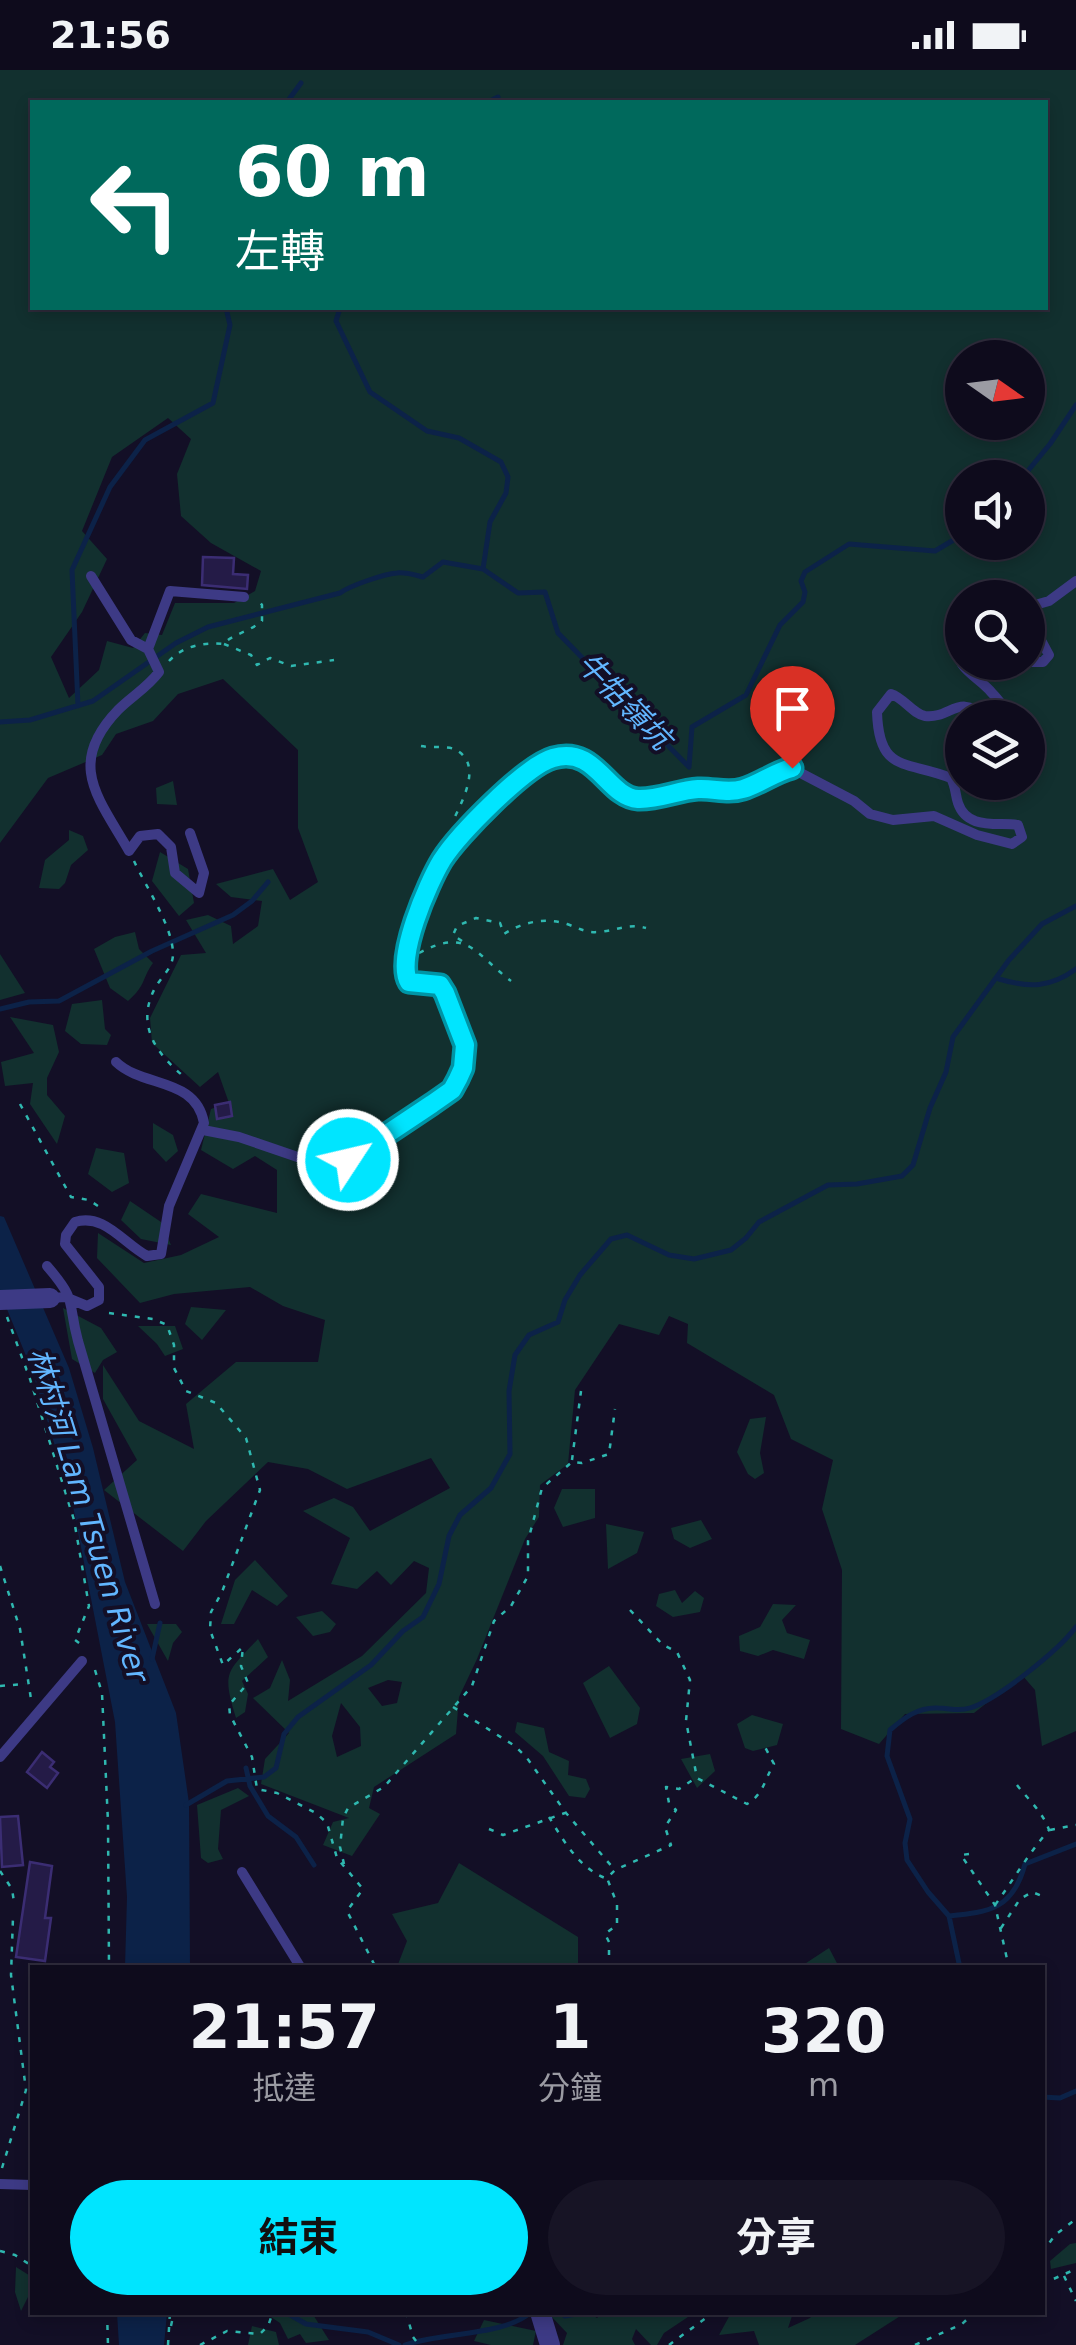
<!DOCTYPE html>
<html lang="zh-TW">
<head>
<meta charset="utf-8">
<style>
  body { margin:0; font-family:"DejaVu Sans","Noto Sans TC",sans-serif; background:#171425; color:#f1f3f6; height:100vh; display:flex; flex-direction:column; font-size:38px; white-space:nowrap }
  * { box-sizing:border-box; margin:0 }
  p { font-size:32px; color:#9b9ba3 }
  .icon { flex:none; width:55px; height:55px; fill:none; stroke:currentColor; stroke-width:2; stroke-linecap:round; stroke-linejoin:round }
  .map { position:relative; flex:1; overflow:hidden }
  .side { position:absolute; left:30px; top:1895px; width:1015px; height:350px; display:flex; flex-direction:column; background:#0e0b1c; border-radius:0px; box-shadow:0 5px 15px #0003,0 0 0 2px #2e2b3b }
  .side>* { flex:none }
  .top-card { position:absolute; left:30px; top:30px; width:1018px; height:210px; border-radius:0px; box-shadow:0 5px 15px #0003,0 0 0 2px #2e2b3b; background:#00695c; color:#fff; overflow:hidden }
  .needle { width:65px; rotate:104deg }
  .controls { position:absolute; left:945px; top:270px; display:grid; gap:20px }
  .controls a { display:grid; place-items:center; width:100px; height:100px; border-radius:50%; background:#0e0b1c; box-shadow:0 5px 15px #0003,0 0 0 2px #2e2b3b; font-size:50px }
  .pin { position:absolute; display:grid; place-items:center; width:85px; height:85px; color:#fff; margin:-102px -42px; border-radius:50% 50% 50% 0; rotate:-45deg; box-shadow:0 0 10px #0007 }
  .pin .icon { rotate:45deg }
  .me { position:absolute; width:110px; margin:-55px; rotate:55deg; stroke-linejoin:round; filter:drop-shadow(0 0 8px #0008) }
  .turn { display:flex; align-items:center; gap:35px; height:210px; padding:0 40px; font-size:45px }
  .turn .icon { width:130px; height:130px; stroke-width:2.5 }
  .turn b { display:block; font-size:70px; line-height:85px }
  .eta { display:flex; justify-content:space-evenly; align-items:center; height:170px; text-align:center }
  .eta b { font-size:60px; font-weight:700; line-height:70px }
  .button { display:flex; gap:20px; margin-top:auto; padding:20px 40px }
  .button a { flex:1; height:115px; border-radius:60px; background:#00e5ff; color:#111; font-size:40px; font-weight:700; line-height:115px; text-align:center }
  .button a+a { background:#171425; color:#f1f3f6 }
  .status { display:flex; justify-content:space-between; align-items:center; height:70px; padding:0 50px; background:#0e0b1c; direction:ltr }
  .status svg { height:28px; fill:currentColor }
  .map>svg:first-child { display:block }
  .green { fill:#12302f; fill-rule:evenodd }
  .water { fill:#0c2248 }
  .lines { fill:none; stroke-linecap:round; stroke-linejoin:round }
  .stream { stroke:#0c2248; stroke-width:5 }
  .building { fill:#241b47; stroke:#3b2d73; stroke-width:2.5 }
  .path { stroke:#2fb8b0; stroke-width:2.5; stroke-dasharray:5 8; stroke-linecap:butt }
  .service { stroke:#3d3a85; stroke-width:10 }
  .minor { stroke:#3d3a85; stroke-width:20 }
  .route-casing { stroke:#0095a6; stroke-width:25 }
  .route { stroke:#00e5ff; stroke-width:18 }
  .labels { text-anchor:middle; stroke-width:8; stroke-linejoin:round; paint-order:stroke }
  .water-label { font-size:30px; font-style:italic; fill:#62b6ff; stroke:#130f26 }
</style>
</head>
<body>
<div class="status"><b>21:56</b><svg viewBox="0 0 49 12"><path d="M0 12V9h3v3zM5 12V6h3v6zM10 12V3h3v9zM15 12V0h3v12zM26 1h20v11H26zM47 4h2v5h-2z"/></svg></div>
<div class="map">
<svg width="1076" height="2275" viewBox="0 0 1076 2275">
  <rect width="100%" height="100%" fill="#130f26"/>
  <path class="green" d="M0,0H1076V1661L1042,1676L1035,1620L1022,1605L974,1643L905,1644L879,1674L841,1659L842,1500L822,1439L833,1390L791,1369L774,1325L687,1273L688,1254L669,1246L659,1265L619,1254L575,1320L568,1394L540,1415L539,1447L525,1469L477,1589L459,1627L456,1664L374,1717L369,1738L380,1744L352,1786L323,1775L333,1752L349,1748L261,1714L265,1689L289,1663L253,1628L270,1618L282,1590L290,1610L288,1631L362,1586L426,1523L429,1498L414,1491L391,1515L377,1501L357,1519L331,1514L350,1468L303,1441L334,1428L353,1437L370,1461L450,1418L431,1388L347,1419L308,1399L268,1392L206,1451L183,1481L104,1420L137,1390L103,1329V1295L139,1351L194,1379L186,1334L236,1292H318L325,1250L283,1236L250,1217L174,1224L140,1233L97,1188L98,1163L144,1193L181,1185L219,1167L188,1144L201,1124L277,1143V1100L255,1086L233,1099L201,1080L211,1039L229,1033L218,1002L200,1017L152,973L150,948L181,885L206,883L186,850L208,845L231,856L233,874L258,856L262,831L231,827L216,814L273,799L290,830L318,812L298,758V680L223,609L178,624L153,651L116,664L102,685L48,708L0,773ZM32,32H1045V238H32ZM962,288H1028V352H962ZM168,348L191,369L177,404L181,446L211,473L261,501L255,521L234,533H175L162,565L145,563L133,578L107,571L99,600L69,628L51,587L82,542L107,489L82,461L112,387ZM962,408H1028V472H962ZM962,528H1028V592H962ZM962,648H1028V712H962ZM388,1610L402,1612L397,1633L382,1636L368,1618ZM341,1633L360,1657L361,1676L337,1687L332,1666Z
    M173,711L177,735L157,734L156,718Z
    M69,760L83,766L88,780L71,795L65,813L59,819L39,818L45,790L69,770Z
    M160,782L188,799L194,833L179,846L152,811Z
    M135,862L139,879L153,893C141,910 147,914 128,931L110,918L94,879L115,867Z
    M0,884L25,923L0,930Z
    M102,930L105,959L111,965L107,975L81,974L65,961L72,934Z
    M10,947L53,955L59,982L47,1008V1025L65,1046L57,1074L30,1034L33,1013L5,1016L1,992L34,983Z
    M153,1053L173,1065L178,1081L166,1092L153,1078Z
    M96,1078L124,1083L129,1113L112,1122L88,1104Z
    M130,1131L161,1152L171,1175L141,1169L121,1150Z
    M191,1237L226,1240L202,1270L185,1254Z
    M63,1238L101,1258L117,1282L103,1290L95,1303L72,1289Z
    M138,1256H175L183,1279L165,1286L157,1274Z
    M766,1347L760,1383L764,1403L755,1409L748,1404L737,1382L750,1349Z
    M562,1419H595V1448L563,1457L554,1438Z
    M701,1450L712,1469L690,1478L674,1469L671,1458Z
    M606,1454L644,1462L637,1483L608,1499Z
    M255,1490L288,1526L277,1536L252,1520L234,1554H221L235,1510Z
    M675,1520L682,1533L695,1521L704,1528L700,1542L673,1547L656,1536L659,1524Z
    M773,1534L796,1535L782,1550L787,1563L810,1570L804,1589L773,1580L758,1586L740,1581L739,1566L760,1557Z
    M322,1541L336,1554L330,1562L313,1566L296,1547Z
    M147,1554H176L182,1562L173,1573L168,1591Z
    M258,1569L268,1587L242,1611L248,1624L245,1642L236,1648C222,1602 226,1603 258,1569Z
    M609,1596L640,1638L637,1654L610,1668L583,1613Z
    M752,1645L783,1654L777,1675L753,1681L745,1678L737,1654Z
    M517,1652L544,1658L549,1682L569,1691L568,1705L586,1709L590,1719L585,1728L569,1726L543,1686L515,1662Z
    M710,1684L715,1701L697,1718L681,1689Z
    M238,1718L249,1726L221,1740L218,1779L223,1789L208,1793L201,1788L197,1735Z
    M459,1793L578,1867V1897H397L407,1871L392,1844L438,1833Z
    M829,1878L839,1897H800Z
    M1076,2173V2193L1051,2199L1050,2191L1070,2174Z
    M16,2197L32,2207L29,2225L21,2241L15,2222Z
    M265,2243H312L329,2270L306,2273L300,2264L288,2269L280,2253Z
    M548,2243H590L597,2248L602,2243H694L664,2263L657,2275H651L636,2259L632,2269L635,2275H563L567,2263Z
    M731,2243H793L788,2258L810,2248L814,2243H905L855,2275H759L754,2261L719,2265Z
    M484,2250L536,2261L533,2275H491L474,2271Z
    M252,2256L276,2262L279,2275H248Z"/>
  <path class="water" d="M0,1146L4,1147L69,1298L93,1378L125,1512L176,1643L189,1733L190,1897H125L127,1827L115,1652L73,1436L33,1303L0,1222Z
    M117,2243H167L164,2275H119Z"/>
  <g class="lines">
    <path class="stream" d="M287,32L301,13
      M488,32L498,27
      M340,238L336,251L370,322L427,361L459,368L501,392L508,407L506,423L490,452L483,499
      M1022,408L1050,374L1076,335
      M78,636L72,500L110,417L145,370L213,333L230,255L226,238
      M0,652L30,650L93,631L176,573L208,557L340,523C349,516 384,504 397,503C405,502 415,505 423,507L443,492L483,499L518,523L545,522L558,563L689,697L692,657L746,625L780,555L803,532L805,522L801,511L805,502L849,474L935,481L962,465
      M999,909C1029,918 1050,918 1076,899
      M0,939L29,932L59,931L152,881L233,845L252,831L268,812
      M152,1589L160,1553
      M246,1698L250,1716L268,1746L296,1767L314,1795
      M186,1735L227,1711L264,1707L276,1698L284,1664L298,1647L371,1595L403,1561L423,1547L439,1514L449,1466L460,1445L491,1418L510,1384L509,1321L515,1285L529,1265L558,1252L565,1230L580,1205L611,1169L627,1165L669,1185L694,1189L731,1180L746,1168L759,1152L828,1115L857,1114L902,1106L913,1095L930,1038L946,1002L953,967L1009,890L1042,854L1076,836
      M949,1846C990,1842 1013,1839 1025,1794L1076,1774
      M960,1898L949,1846L928,1822L907,1790L905,1773L910,1749L887,1686L890,1660C904,1648 918,1637 938,1638C950,1638 958,1642 970,1638C998,1629 1058,1581 1076,1557
      M1042,2027L1060,2028L1076,2021
      M285,2242L306,2254L368,2262L399,2275
      M560,2242L565,2246L588,2242
      M405,2275C441,2262 505,2266 531,2242"/>
  </g>
  <path class="building" d="M203,487L234,488L233,504L248,505L247,519L202,515Z
    M230,1032L232,1046L217,1049L215,1035Z
    M42,1682L54,1692L50,1697L58,1703L47,1718L27,1702Z
    M18,1746L23,1795L2,1797L0,1747Z
    M30,1792L52,1796L45,1848H51L45,1891L16,1887Z"/>
  <g class="lines">
    <path class="path" d="M224,574L251,585L257,595L270,588L291,596L334,590
      M169,591C183,576 203,572 223,574C235,563 249,562 262,551V535L259,531
      M421,676C432,678 447,676 454,679C485,693 461,733 452,753
      M134,791C146,817 173,857 173,884C173,898 161,907 155,918C136,954 155,982 182,1005
      M462,871L453,865L457,856L476,848L500,853L504,864C522,852 546,847 567,854C578,858 586,863 598,862C615,861 629,853 646,858
      M419,883C468,857 474,883 511,911
      M20,1034L71,1127L89,1130L101,1138
      M109,1243L153,1249L167,1255L174,1275V1298L186,1321L216,1333L246,1368L260,1420L222,1522L211,1542L210,1560L223,1595L243,1577L241,1596L248,1613L229,1635L230,1645L252,1687L257,1719L277,1723L316,1743L327,1753L337,1788L363,1819L347,1841L376,1898
      M7,1247L30,1309L74,1450L89,1536L75,1570L83,1576
      M572,1390L581,1321
      M0,1496L20,1559L31,1629
      M630,1540L663,1575L677,1582L690,1610L686,1651L697,1708L747,1734C764,1724 764,1710 774,1694L765,1677
      M95,1600L102,1623L108,1752L109,1898
      M0,1616L26,1614
      M453,1637L515,1676L527,1688L566,1743L614,1799
      M549,1747C563,1770 579,1798 605,1808
      M489,1759L503,1765L565,1743
      M1050,1760L1076,1755
      M969,1784L961,1785L995,1835L1009,1898
      M344,1794L340,1777L343,1748L348,1738L384,1717L472,1616L494,1551L511,1536L528,1506V1471L542,1418L572,1392L582,1393L609,1384L615,1339
      M0,1801L12,1819L14,1832
      M995,1835C1014,1809 1028,1784 1049,1760C1042,1740 1026,1728 1014,1711
      M1001,1858L1020,1829L1032,1822L1042,1826
      M609,1898V1872L605,1864L617,1855V1834L607,1808L615,1800L671,1775L665,1757L676,1740L669,1733L666,1717L679,1719L694,1709
      M781,1898L789,1893
      M1042,1942H1043
      M2,2098L26,2020L11,1905L13,1847
      M1042,2159L1054,2164
      M0,2181L15,2185L32,2196
      M1042,2183L1055,2165L1076,2149
      M1064,2206L1076,2231
      M1042,2214L1076,2199
      M107,2242L108,2275
      M406,2242L413,2267L419,2275
      M171,2256L174,2242
      M168,2275L170,2242
      M200,2275L227,2261L260,2264L268,2256L273,2242
      M669,2275L714,2242
      M915,2275L962,2254L975,2242"/>
    <path class="service" d="M91,506L131,570L148,579L159,602C147,618 132,626 118,640C66,694 98,727 129,781L140,766L158,764L171,777L175,803L199,823L204,803L190,763
      M1028,537L1049,531L1076,511
      M962,570L957,573C955,600 977,605 992,623C1000,631 1005,640 1014,648
      M148,579L170,521L244,527
      M1026,592H1043L1049,585L1042,572L1028,570
      M1028,652L1031,654L1032,664L1028,669
      M203,1060L239,1067L318,1094H332L360,1084L452,1020L458,1009L463,998L465,975L440,915L409,912C398,894 409,871 415,853C423,832 430,807 443,789C469,751 510,710 550,688C602,679 608,729 640,729C660,729 681,719 702,718C717,718 726,723 741,719C759,715 774,702 793,699L854,731L870,744L893,750L934,746L977,765L1012,774L1022,767L1018,755C997,752 967,760 958,733C955,724 956,717 951,708C906,690 879,704 877,642L891,624C904,628 913,644 925,646C951,649 958,622 986,648
      M47,1196C78,1232 67,1230 78,1271L155,1534
      M50,1228L65,1227L87,1236L99,1230V1217L65,1174L66,1165L75,1152C104,1143 123,1173 147,1186L161,1184L169,1136L204,1053C196,1007 143,1018 116,992
      M0,1687L82,1591
      M242,1802L301,1898
      M0,2114L32,2115"/>
    <path class="minor" d="M0,1230L50,1228
      M540,2242L550,2275"/>
  </g>
  <g class="lines">
    <defs>
      <path id="route" d="M348,1090L432,1034L452,1020L458,1009L463,998L465,975L445,923L440,915L409,912C395,889 428,813 442,790C458,765 525,696 553,688C596,675 607,727 638,729C658,730 679,720 698,719C714,718 727,724 743,719C760,714 775,702 792,698"/>
    </defs>
    <use href="#route" class="route-casing"/>
    <use href="#route" class="route"/>
  </g>
  <g class="labels">
    <g class="water-label">
      <text transform="translate(624 631) rotate(46)" y="10">牛牯嶺坑</text>
      <text transform="translate(88 1445) rotate(73)" y="10">林村河 Lam Tsuen River</text>
    </g>
  </g>
</svg>
<div class="controls">
<a><svg class="needle" viewBox="-14 -14 28 28"><path d="M0-13l5 13h-10z" fill="#e53935"/><path d="M0 13l5-13h-10z" fill="#9b9ba3"/></svg></a>
<a><svg class="icon" aria-label="sound" viewBox="0 0 24 24"><path d="M4 9h4l5-4v14l-5-4H4zM17 9q2 3 0 6"/></svg></a>
<a><svg class="icon" aria-label="search" viewBox="0 0 24 24"><circle cx="10" cy="10" r="6"/><path d="M15 15l6 6"/></svg></a>
<a><svg class="icon" aria-label="layers" viewBox="0 0 24 24"><path d="M12 4l9 5-9 5-9-5zM3 14l9 5 9-5"/></svg></a>
</div>
<div class="pin" style="left:792px;top:698px;background:#d93025"><svg class="icon" aria-label="arrive" viewBox="0 0 24 24"><path d="M6 21V4h12l-3 4 3 4H6"/></svg></div>
<svg class="me" style="left:348px;top:1090px" viewBox="-20 -20 40 40"><circle r="17" fill="#00e5ff" stroke="#fff" stroke-width="3"/><path d="M0-11L8 9 0 5-8 9z" fill="#fff"/></svg>
<div class="top-card">
<div class="turn"><svg class="icon" aria-label="left" viewBox="0 0 24 24"><path d="M17 20v-9H6M10 6l-5 5 5 5"/></svg><div><b>60 m</b>左轉</div></div>
</div>
<section class="side">
<div class="eta">
<div><b>21:57</b><p>抵達</p></div>
<div><b>1</b><p>分鐘</p></div>
<div><b>320</b><p>m</p></div>
</div>
<div class="button"><a>結束</a><a>分享</a></div>
</section>
</div>
</body>
</html>
